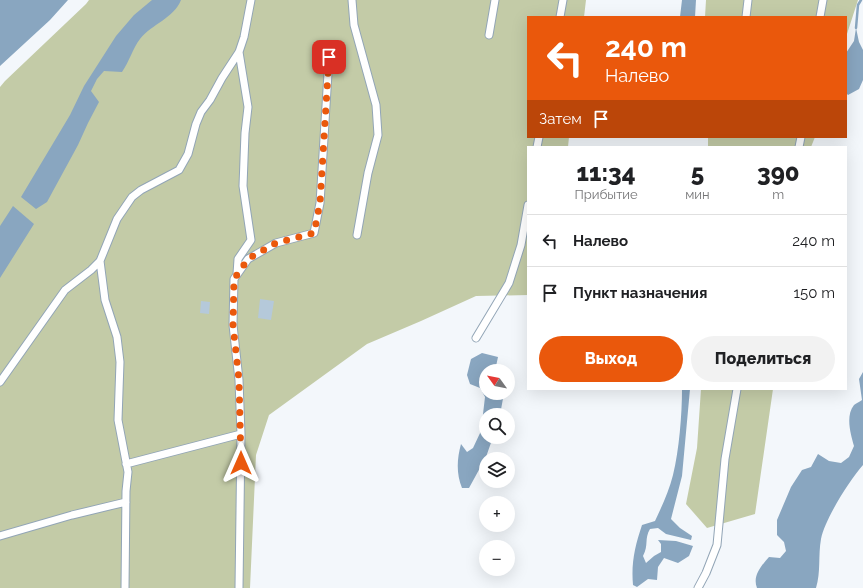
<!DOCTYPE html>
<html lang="ru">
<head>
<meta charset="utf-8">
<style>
  body { margin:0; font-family:Raleway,sans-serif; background:#f2f2f2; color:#202124; height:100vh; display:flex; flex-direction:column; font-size:15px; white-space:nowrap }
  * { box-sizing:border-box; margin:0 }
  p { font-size:13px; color:#757577 }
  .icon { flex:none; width:22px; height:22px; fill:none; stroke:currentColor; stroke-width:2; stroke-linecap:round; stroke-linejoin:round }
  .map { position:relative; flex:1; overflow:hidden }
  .panel { position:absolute; left:527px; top:146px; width:320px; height:244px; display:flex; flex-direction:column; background:#fff; border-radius:0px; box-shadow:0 4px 16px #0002 }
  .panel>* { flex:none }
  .banner { position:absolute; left:527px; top:16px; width:320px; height:122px; border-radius:0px; box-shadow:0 4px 16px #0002; background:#ea580c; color:#fff; overflow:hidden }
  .needle { width:26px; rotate:303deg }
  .controls { position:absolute; left:479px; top:364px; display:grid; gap:8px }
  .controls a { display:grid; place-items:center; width:36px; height:36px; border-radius:50%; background:#fff; box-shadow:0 4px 16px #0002; font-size:20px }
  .pin { position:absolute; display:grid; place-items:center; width:34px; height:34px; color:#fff; margin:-17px; border-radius:8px; box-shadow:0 2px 6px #0006 }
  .me { position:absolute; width:44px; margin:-22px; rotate:0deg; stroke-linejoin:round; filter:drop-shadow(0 0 3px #0008) }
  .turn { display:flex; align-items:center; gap:14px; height:84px; padding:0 12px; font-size:18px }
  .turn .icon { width:52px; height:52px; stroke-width:2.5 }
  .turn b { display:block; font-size:28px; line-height:34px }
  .then { display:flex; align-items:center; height:38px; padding:0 12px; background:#0003; gap:8px; font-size:15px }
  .eta { display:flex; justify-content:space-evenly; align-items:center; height:68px; text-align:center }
  .eta b { font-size:24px; font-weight:800; line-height:28px }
  .action { display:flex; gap:8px; margin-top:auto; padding:8px 12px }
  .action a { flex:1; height:46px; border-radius:24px; background:#ea580c; color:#fff; font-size:16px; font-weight:800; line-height:46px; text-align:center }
  .action a+a { background:#f2f2f2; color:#202124 }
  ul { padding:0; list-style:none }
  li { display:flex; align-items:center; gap:12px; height:52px; padding:0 12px; border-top:1px solid #e0e0e0 }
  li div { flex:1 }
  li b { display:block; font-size:15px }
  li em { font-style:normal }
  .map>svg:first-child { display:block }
  .green { fill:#c3cba7 }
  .water { fill:#89a6c0 }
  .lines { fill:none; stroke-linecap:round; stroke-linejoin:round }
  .stream { stroke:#89a6c0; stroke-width:2.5 }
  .building { fill:#b5c9da }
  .minor-casing { stroke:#92a5b6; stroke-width:9 }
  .minor { stroke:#fff; stroke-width:7 }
  .route { stroke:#ea580c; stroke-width:7; stroke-dasharray:0 12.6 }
</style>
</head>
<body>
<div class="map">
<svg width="863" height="588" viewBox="0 0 863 588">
  <rect width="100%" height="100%" fill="#f3f7fb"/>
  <path class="green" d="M89,0H586L584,17H528V137H569L568,147H528V295L476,296L421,321L367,344L269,415L256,455L250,588H0V87L5,81L86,4Z
    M706,0H858L846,37V17H705Z
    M708,137H815L811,147H708Z
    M701,389H773L755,514L707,528L686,504L697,448Z"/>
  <path class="water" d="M0,0H68L50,20L0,66Z
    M152,0H181C174,18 152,24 140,39C133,48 129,62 122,72L104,71L97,79L91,91L99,102L88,123L78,145L47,202L36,209L21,197L70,115L84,86L116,36L134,15Z
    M682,0H696L695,17H680Z
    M856,28L859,42L863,50V80L859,89L848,95L846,93V53L854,41Z
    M13,206L34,224L0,278V226Z
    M482,353L498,357L495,371H486V393H504L500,415H486V437H493L486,457L469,488H462C456,473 457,459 461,444L467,452L473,448L481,431L485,397L480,388L470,384L467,375L471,359Z
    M863,372V465C849,481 825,519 821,539C818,556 821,572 816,588H757C752,576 762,565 769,557L780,558L786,551L784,542L777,535V520L791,487L802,470L811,467L818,454L829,461L841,463L849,457L854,446C851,435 845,416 854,405C856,403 860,402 862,400L859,379Z
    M682,389H690L682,476L671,519L680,528L692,536L691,540L666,534L658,528L650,529C644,539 649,545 643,556L646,563L654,556L661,552V544L658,540L676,541L693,546L689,556L678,563L664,558L658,567L657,580L648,579L637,587L633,585C631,563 635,546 642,525L655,521C662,506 669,491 673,475C679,450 682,415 682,389Z"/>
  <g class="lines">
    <path class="stream" d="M856,28L858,5L861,0"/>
  </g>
  <path class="building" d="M260,299L274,301L271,320L258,318Z
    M201,301L210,302L209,314L200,313Z"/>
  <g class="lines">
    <defs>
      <path id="minor" d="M352,0L354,25L376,105L378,135L368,173L357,235
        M560,17L563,0
        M746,17L748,0
        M820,17L823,0
        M489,35L495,0
        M537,147L539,137
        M799,147L801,137
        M100,261L105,300L117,337L120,362L118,420L128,472L126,491L125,588
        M237,274L238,259L251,240L243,186L245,133L248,107L239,52
        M476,338L509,283L521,245L528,205
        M0,382L65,290L91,270L100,261L117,219L132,197L141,190L179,170L188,154L196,124L201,112L210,100L222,78L239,52L244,37L251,0
        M126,464L241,434
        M0,536L72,515L126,502
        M239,588L241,434L239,380L233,325L234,279L248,259L276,243L314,233L320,203L329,57
        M698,588L706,573L717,545L725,459L737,389"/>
    </defs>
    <use href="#minor" class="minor-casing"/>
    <use href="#minor" class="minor"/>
  </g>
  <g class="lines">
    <path class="route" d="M241,463L239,380L233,325L234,279L248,259L276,243L314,233L320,203L329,57"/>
  </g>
</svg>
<div class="controls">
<a><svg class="needle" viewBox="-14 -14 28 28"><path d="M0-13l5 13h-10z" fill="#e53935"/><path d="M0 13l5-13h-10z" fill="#757577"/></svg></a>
<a><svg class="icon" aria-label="search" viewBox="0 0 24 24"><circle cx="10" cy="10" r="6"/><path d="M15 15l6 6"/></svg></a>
<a><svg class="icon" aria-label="layers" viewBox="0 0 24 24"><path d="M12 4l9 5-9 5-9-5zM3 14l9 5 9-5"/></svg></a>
<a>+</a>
<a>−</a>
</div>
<div class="pin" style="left:329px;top:57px;background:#d93025"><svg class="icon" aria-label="arrive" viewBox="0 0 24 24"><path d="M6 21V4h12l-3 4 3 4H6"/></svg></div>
<svg class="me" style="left:241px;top:463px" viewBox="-20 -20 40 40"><path d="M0-17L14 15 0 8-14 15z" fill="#ea580c" stroke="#fff" stroke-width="4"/></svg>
<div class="banner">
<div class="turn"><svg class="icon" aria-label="left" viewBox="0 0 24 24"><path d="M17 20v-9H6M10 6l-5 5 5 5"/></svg><div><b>240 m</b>Налево</div></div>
<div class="then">Затем<svg class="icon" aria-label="arrive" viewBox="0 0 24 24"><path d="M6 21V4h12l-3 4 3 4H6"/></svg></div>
</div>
<section class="panel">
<div class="eta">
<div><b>11:34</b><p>Прибытие</p></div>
<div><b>5</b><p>мин</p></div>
<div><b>390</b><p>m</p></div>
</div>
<ul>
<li><svg class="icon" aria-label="left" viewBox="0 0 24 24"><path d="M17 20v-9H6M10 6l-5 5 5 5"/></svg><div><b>Налево</b></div><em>240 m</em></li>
<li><svg class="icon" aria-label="arrive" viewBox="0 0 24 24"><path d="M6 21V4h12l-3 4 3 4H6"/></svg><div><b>Пункт назначения</b></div><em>150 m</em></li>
</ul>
<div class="action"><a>Выход</a><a>Поделиться</a></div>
</section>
</div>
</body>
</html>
